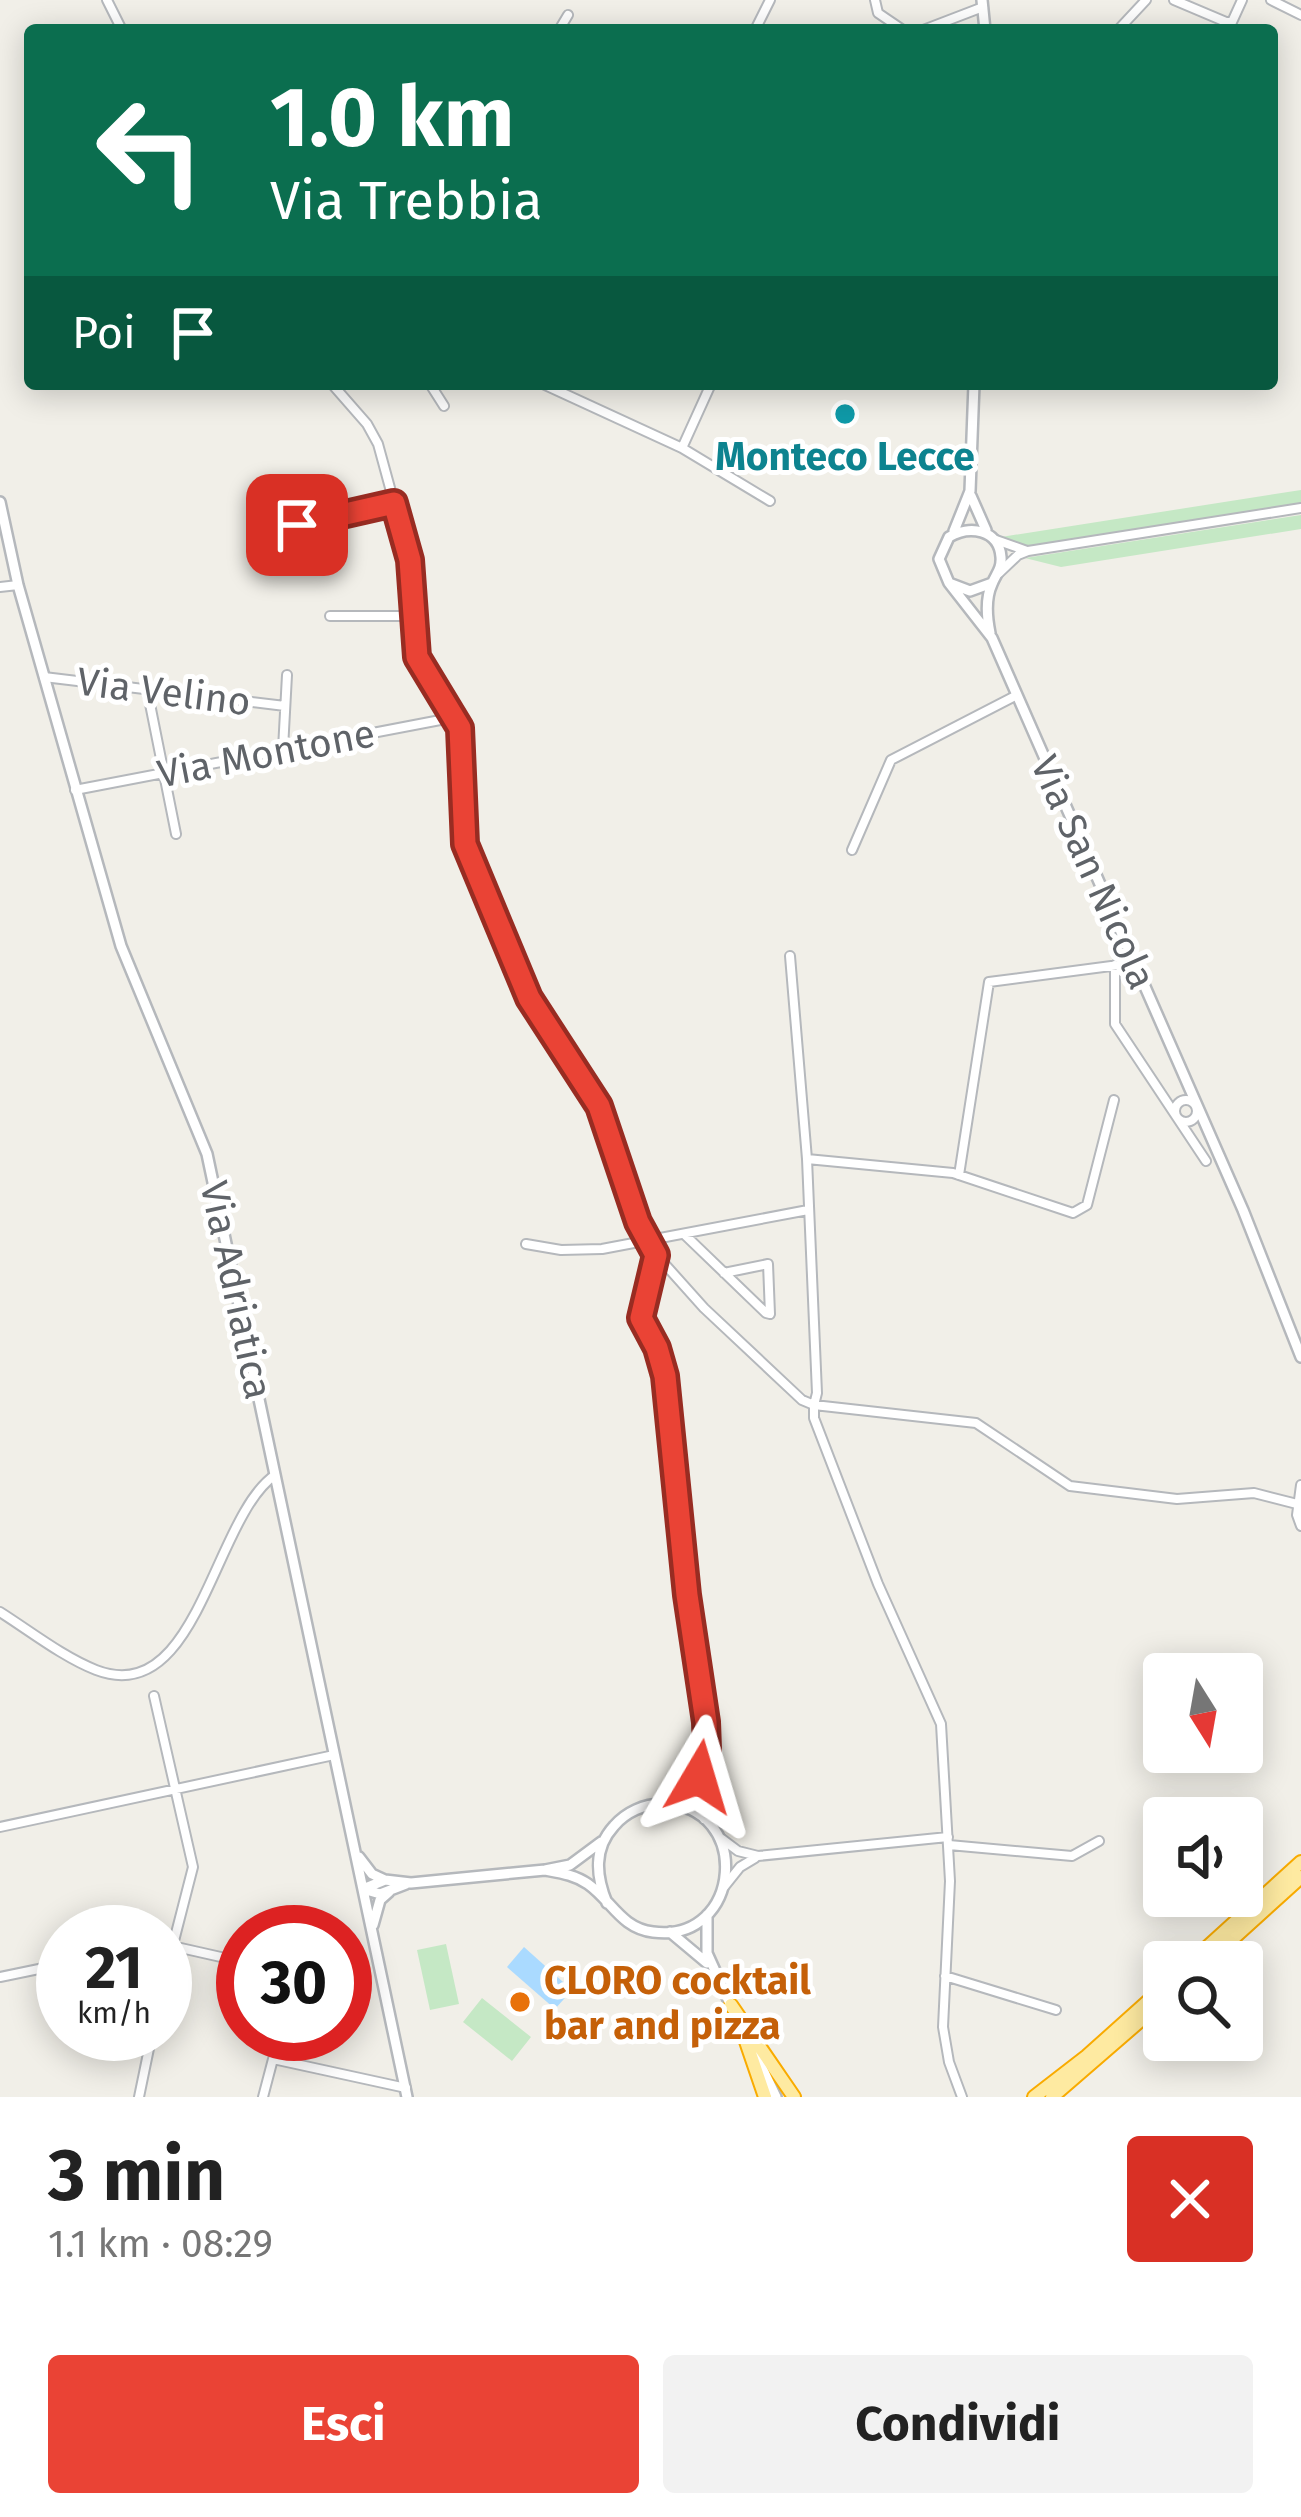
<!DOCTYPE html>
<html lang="it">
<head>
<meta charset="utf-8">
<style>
  body { margin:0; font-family:"Fira Sans",sans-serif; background:#f2f2f2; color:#222; height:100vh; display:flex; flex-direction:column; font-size:45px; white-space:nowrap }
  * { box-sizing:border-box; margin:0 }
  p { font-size:39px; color:#767676 }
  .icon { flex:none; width:66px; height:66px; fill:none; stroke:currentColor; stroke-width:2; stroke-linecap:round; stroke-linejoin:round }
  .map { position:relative; height:2097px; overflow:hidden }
  .drawer { display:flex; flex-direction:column; background:#fff; flex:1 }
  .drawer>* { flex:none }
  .guide { position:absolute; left:24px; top:24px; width:1254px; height:366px; border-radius:12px; box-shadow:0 6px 30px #0003; background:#0b6e4f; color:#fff; overflow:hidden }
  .needle { width:78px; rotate:169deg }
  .controls { position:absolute; left:1143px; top:1653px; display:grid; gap:24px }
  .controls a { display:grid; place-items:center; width:120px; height:120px; border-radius:12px; background:#fff; box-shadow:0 6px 30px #0003; font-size:60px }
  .speed { position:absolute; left:36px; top:1905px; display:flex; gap:24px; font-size:60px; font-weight:700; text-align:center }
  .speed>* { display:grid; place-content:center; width:156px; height:156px; border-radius:50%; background:#fff; box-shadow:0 6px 30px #0003; line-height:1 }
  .speed small { font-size:30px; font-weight:400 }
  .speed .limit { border:18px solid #d22; background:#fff; color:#111 }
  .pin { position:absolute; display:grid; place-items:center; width:102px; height:102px; color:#fff; margin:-51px; border-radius:24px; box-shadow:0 6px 18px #0006 }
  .me { position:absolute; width:132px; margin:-66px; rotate:7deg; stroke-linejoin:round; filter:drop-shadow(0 0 9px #0008) }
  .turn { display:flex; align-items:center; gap:42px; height:252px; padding:0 48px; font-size:54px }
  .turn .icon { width:156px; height:156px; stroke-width:2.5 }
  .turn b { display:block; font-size:84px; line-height:102px }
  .then { display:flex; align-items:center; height:114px; padding:0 48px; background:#0003; gap:24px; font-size:45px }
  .round { display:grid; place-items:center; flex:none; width:126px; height:126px; border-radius:12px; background:#f2f2f2 }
  .head { display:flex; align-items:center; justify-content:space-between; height:204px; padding:0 48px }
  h1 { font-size:72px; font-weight:700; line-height:90px }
  .cta { display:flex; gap:24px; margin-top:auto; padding:24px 48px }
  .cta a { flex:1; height:138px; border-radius:12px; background:#ea4335; color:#fff; font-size:48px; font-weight:700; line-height:138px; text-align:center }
  .cta a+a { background:#f2f2f2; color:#222 }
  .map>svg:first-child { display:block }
  .green { fill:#c5e8c5 }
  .water { fill:#aadaff }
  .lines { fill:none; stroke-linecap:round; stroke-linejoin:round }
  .minor-casing { stroke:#b5b8bc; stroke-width:12 }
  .tertiary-casing { stroke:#b5b8bc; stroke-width:14 }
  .trunk-casing { stroke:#f9ab00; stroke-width:16 }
  .minor { stroke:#fff; stroke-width:8 }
  .tertiary { stroke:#fff; stroke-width:9 }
  .trunk { stroke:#feeaa1; stroke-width:12 }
  .route-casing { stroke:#982c22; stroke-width:30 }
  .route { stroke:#ea4335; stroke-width:21 }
  .culture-dot { fill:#0f9aa8; stroke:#fff; stroke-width:4.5 }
  .food-dot { fill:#e8710a; stroke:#fff; stroke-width:4.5 }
  .labels { text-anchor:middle; stroke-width:10; stroke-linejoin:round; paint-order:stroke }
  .culture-label { font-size:39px; font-weight:bold; fill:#0d838f; stroke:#fff }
  .street-label { font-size:39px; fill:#5f6368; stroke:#fff }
  .food-label { font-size:39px; font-weight:bold; fill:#c56008; stroke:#fff; text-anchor:start }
</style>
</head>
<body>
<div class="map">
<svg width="1301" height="2097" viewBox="0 0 1301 2097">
  <rect width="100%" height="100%" fill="#f1efe8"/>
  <path class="green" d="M1301,490V504L1029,548L1009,544L1001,537Z
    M1301,515V529L1061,567L1025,558Z
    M446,1944L459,2004L430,2010L417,1950Z
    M482,1998L531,2037L512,2061L463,2022Z"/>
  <path class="water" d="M524,1947L572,1990L555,2009L507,1967Z"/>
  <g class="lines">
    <defs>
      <path id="minor" d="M107,0L122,30
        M875,0L878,13L903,30
        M1174,0L1226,22H1232L1242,0
        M1271,0L1301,15
        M559,30L568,15
        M755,30L770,0
        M923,30L983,7
        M1118,30L1146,0
        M332,384L367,424L378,444L410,561L417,657L460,728L465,845L529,998L599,1106L638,1222L653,1251L704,1308L802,1400L814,1405V1418L878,1584L941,1724L950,1881L943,2027L949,2062L962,2097
        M430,384L444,406
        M543,384L682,448L770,501
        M682,448L711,384
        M262,532L394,503
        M996,540L1027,551
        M999,573L1018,555L1028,551L1301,508
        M0,587L18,585
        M330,616H414
        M44,677L285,706
        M147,689L176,834
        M283,749L287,675
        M75,790L456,717
        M852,850L891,760L1017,695
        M790,956L807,1159
        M1115,965V1024L1206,1161
        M1114,1100L1087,1205L1073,1213L953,1173L807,1159L817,1393L814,1405L976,1423L1070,1486L1177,1499L1254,1493L1297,1504
        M1175 1111a11 11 0 1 1 22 0a11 11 0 1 1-22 0Z
        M959,1175L989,982L1134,963
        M684,1234L766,1313L770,1314L768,1264L724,1273
        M526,1244L561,1250L602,1249L808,1210
        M655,1257L641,1317L657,1348L665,1376L687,1595L706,1722L707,1750L696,1786L704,1819
        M1301,1485L1297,1515L1301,1526
        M0,1612C30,1631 63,1657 96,1670C198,1709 213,1518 275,1475
        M154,1696L193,1867L165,1976
        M656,1803L683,1792L694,1781
        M0,1827L334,1755
        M722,1839L738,1851L758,1856L948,1837
        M949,1845L1072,1856L1099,1841
        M724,1887L740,1867L755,1858
        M172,1946L243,1962
        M945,1976L1056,2010
        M0,1977L63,1964
        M139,2097L152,2034
        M263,2097L273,2059L406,2088"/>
      <path id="tertiary" d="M982,0L985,30
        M971,496L986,530
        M0,502L18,585L121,946L207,1154L407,2097
        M954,531L970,491L974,384
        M949,583L992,638L1243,1210L1301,1357
        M990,633C987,618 985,599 992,584C996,574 1002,569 1001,557C999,529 969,525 949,537L939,559L949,583L970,591L992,583
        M359,1857L372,1874L385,1880
        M545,1870C561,1873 575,1875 588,1884C612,1901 621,1928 653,1932C743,1944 753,1804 662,1804C644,1804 626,1812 614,1826C593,1849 596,1876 607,1903
        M363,1889L385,1880L411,1883L545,1870L570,1865L601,1842
        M363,1889L380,1894L406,1884
        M707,1915V1953L731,2006
        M373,1925L380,1900L389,1892
        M670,1932L707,1963
        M755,2053L776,2097"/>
      <path id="trunk" d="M1191,1962L1301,1862
        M1207,1962L1301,1877
        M731,2005L794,2097
        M739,2021L765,2097
        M1034,2097L1087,2056L1164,1987
        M1052,2097L1164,2000"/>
    </defs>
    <use href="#minor" class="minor-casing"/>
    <use href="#tertiary" class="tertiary-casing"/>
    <use href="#trunk" class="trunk-casing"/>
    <use href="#minor" class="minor"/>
    <use href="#tertiary" class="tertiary"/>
    <use href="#trunk" class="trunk"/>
  </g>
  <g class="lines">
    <defs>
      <path id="route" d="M297,525L394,503L410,560L417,657L460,728L465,844L529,998L599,1106L638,1222L656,1255L641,1318L657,1348L665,1376L687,1595L706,1722L707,1750L699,1777"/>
    </defs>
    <use href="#route" class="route-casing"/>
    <use href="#route" class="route"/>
  </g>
  <circle class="culture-dot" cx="845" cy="414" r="12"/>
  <circle class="food-dot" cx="520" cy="2002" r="12"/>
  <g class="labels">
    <g class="culture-label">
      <text x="845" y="470">Monteco Lecce</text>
    </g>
    <g class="street-label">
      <text transform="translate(164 691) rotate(7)" y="14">Via Velino</text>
      <text transform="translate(266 753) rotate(-11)" y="14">Via Montone</text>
      <text transform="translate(1094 872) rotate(66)" y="14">Via San Nicola</text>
      <text transform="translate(237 1290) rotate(78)" y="14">Via Adriatica</text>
    </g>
    <g class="food-label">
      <text x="544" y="1994">CLORO cocktail<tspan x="544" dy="45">bar and pizza</tspan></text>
    </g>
  </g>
</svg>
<div class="controls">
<a><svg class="needle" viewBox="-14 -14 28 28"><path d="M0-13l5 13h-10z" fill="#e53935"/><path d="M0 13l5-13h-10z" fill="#767676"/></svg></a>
<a><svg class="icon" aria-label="sound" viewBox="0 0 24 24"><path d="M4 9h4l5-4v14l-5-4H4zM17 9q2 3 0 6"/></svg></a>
<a><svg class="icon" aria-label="search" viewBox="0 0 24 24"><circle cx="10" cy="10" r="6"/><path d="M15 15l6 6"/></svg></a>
</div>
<div class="speed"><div>21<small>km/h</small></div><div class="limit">30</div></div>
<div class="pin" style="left:297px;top:525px;background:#d93025"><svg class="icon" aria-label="arrive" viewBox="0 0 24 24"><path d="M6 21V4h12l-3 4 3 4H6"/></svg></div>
<svg class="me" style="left:699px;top:1777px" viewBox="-20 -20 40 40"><path d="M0-17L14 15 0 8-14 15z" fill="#ea4335" stroke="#fff" stroke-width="4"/></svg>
<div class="guide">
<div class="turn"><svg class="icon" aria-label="left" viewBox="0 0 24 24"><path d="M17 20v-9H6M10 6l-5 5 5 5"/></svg><div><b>1.0 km</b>Via Trebbia</div></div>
<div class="then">Poi<svg class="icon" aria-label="arrive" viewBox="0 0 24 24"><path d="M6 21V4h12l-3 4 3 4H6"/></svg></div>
</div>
</div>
<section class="drawer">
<div class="head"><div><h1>3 min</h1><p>1.1 km · 08:29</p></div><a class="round" style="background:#d93025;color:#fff"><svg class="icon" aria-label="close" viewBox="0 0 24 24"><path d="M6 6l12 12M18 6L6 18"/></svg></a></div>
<div class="cta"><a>Esci</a><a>Condividi</a></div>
</section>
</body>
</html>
